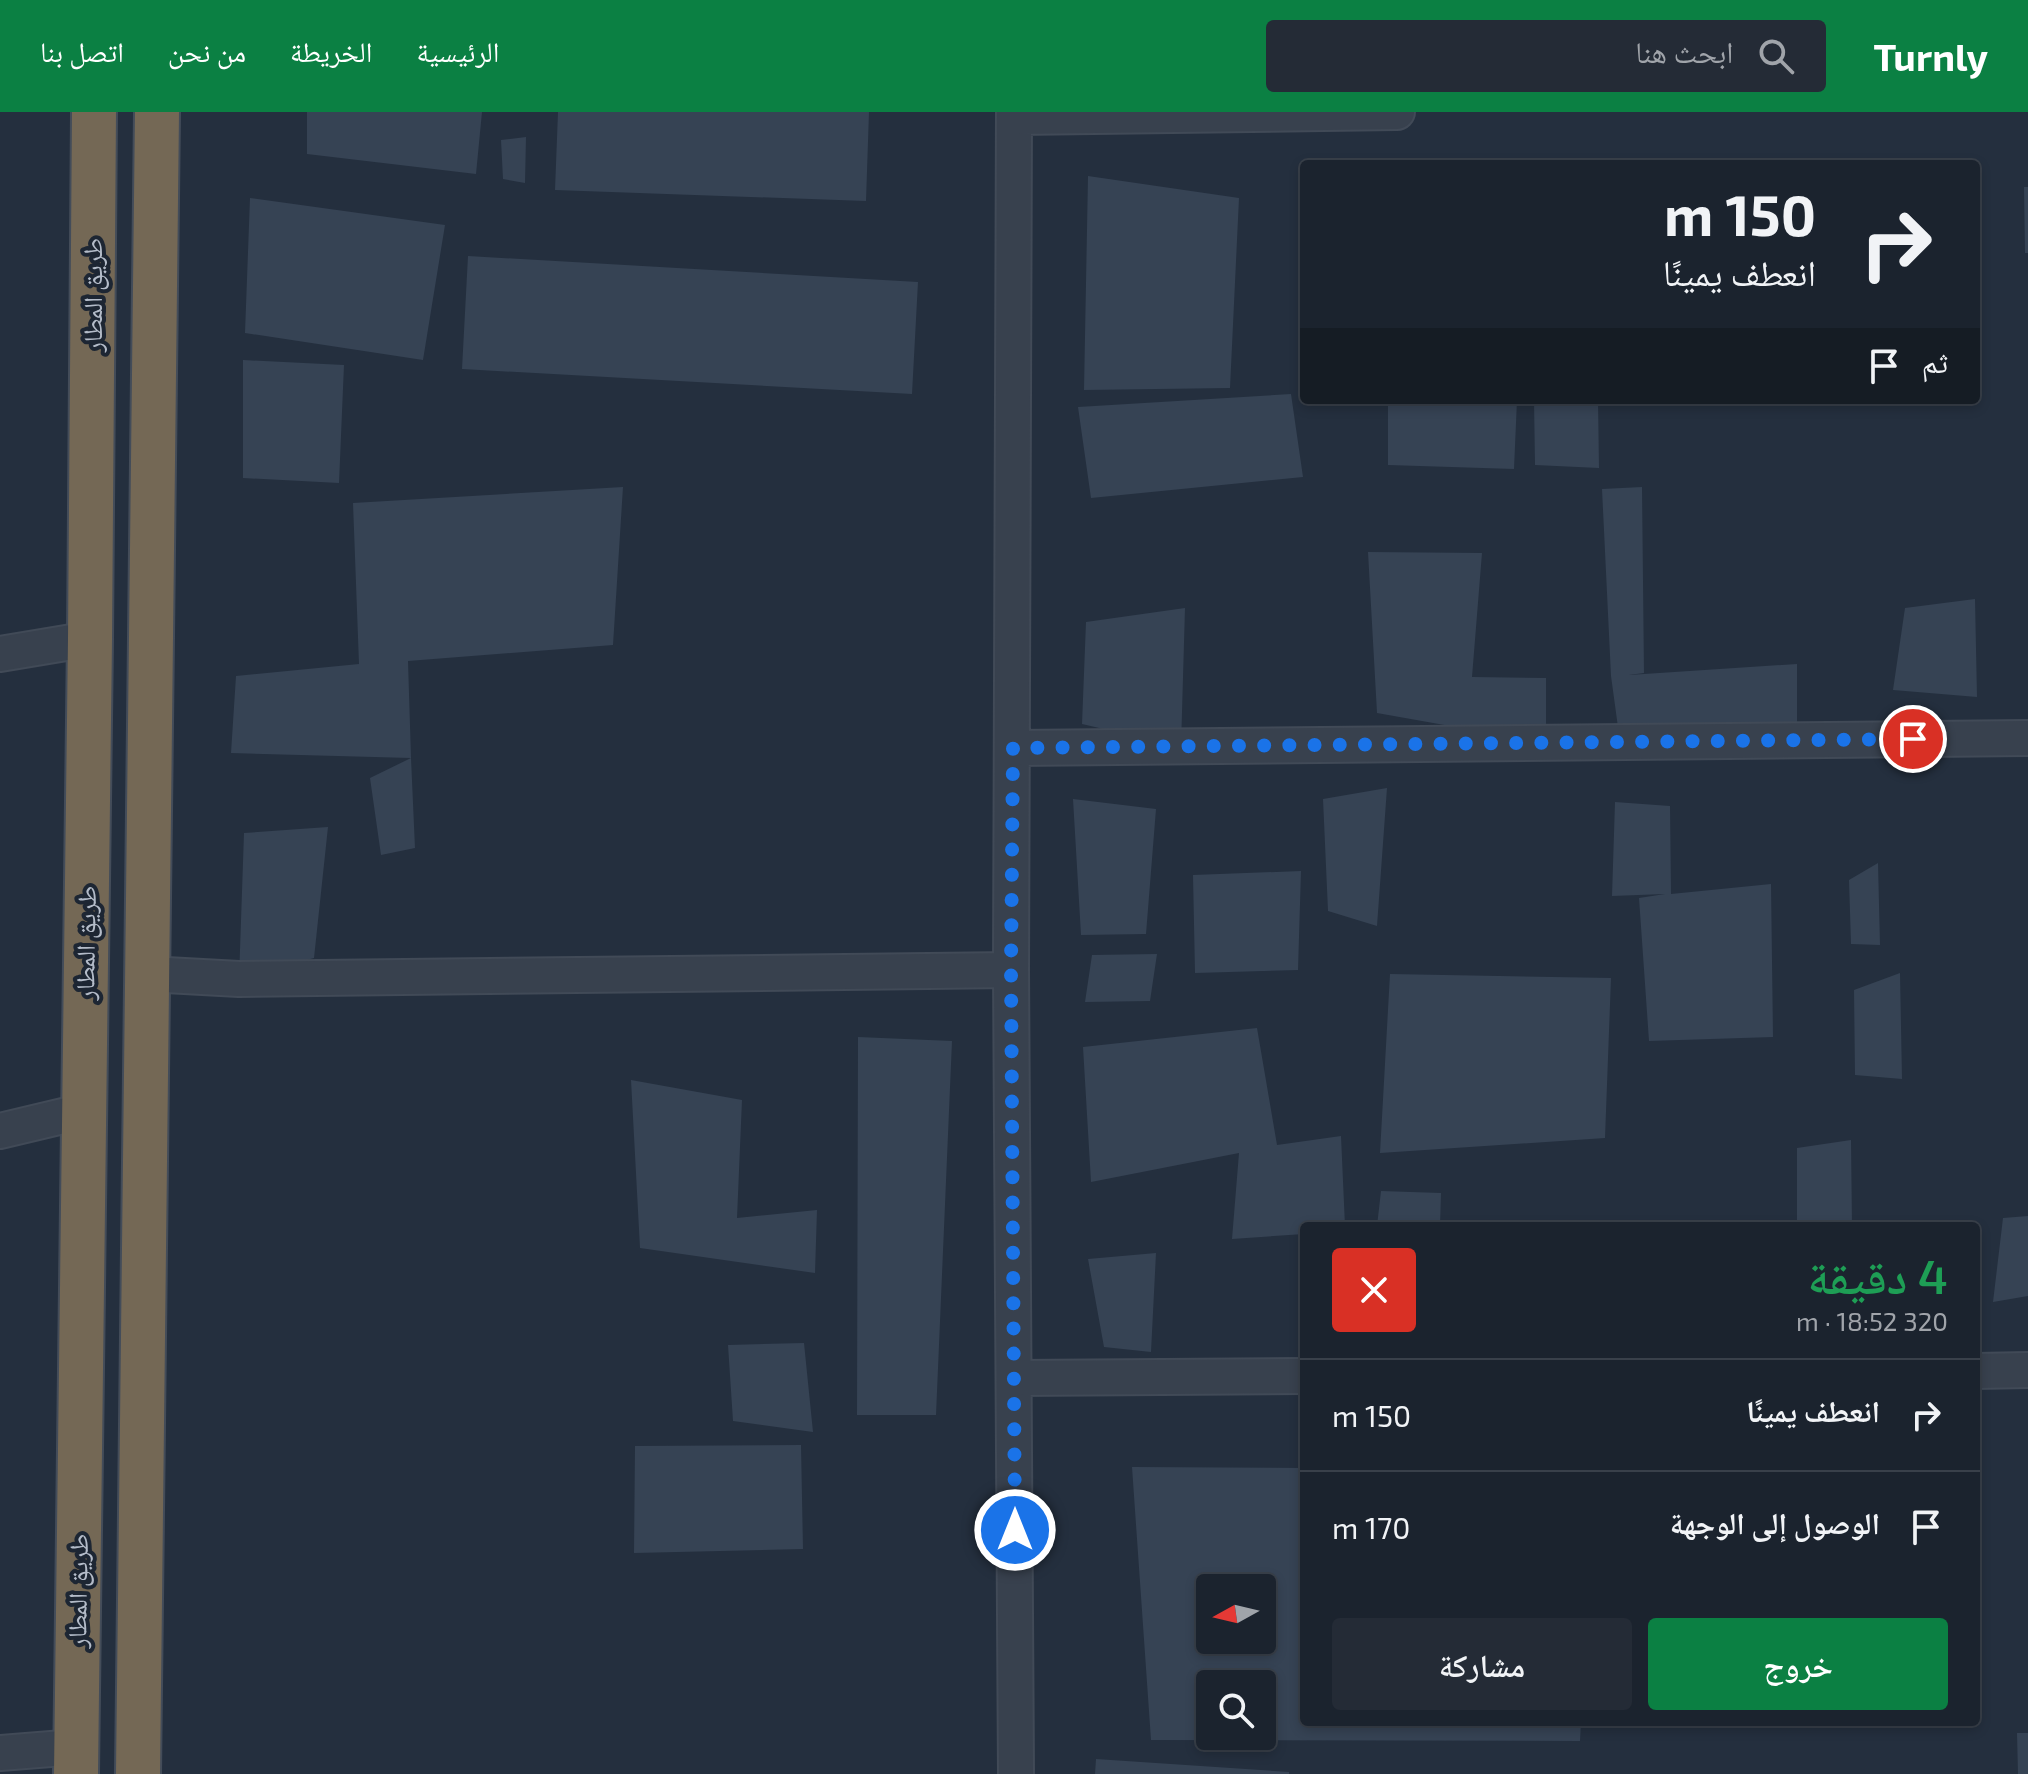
<!DOCTYPE html>
<html lang="ar">
<head>
<meta charset="utf-8">
<style>
  body { margin:0; font-family:"Exo 2","Noto Naskh Arabic",sans-serif; background:#242b36; color:#f1f3f6; direction:rtl; height:100vh; display:flex; flex-direction:column; font-size:30px; white-space:nowrap }
  * { box-sizing:border-box; margin:0 }
  p { font-size:26px; color:#a0a4aa }
  .icon { flex:none; width:44px; height:44px; fill:none; stroke:currentColor; stroke-width:2; stroke-linecap:round; stroke-linejoin:round }
  .map { position:relative; flex:1; overflow:hidden; direction:ltr }
  .panel { position:absolute; left:1300px; top:1110px; width:680px; height:504px; display:flex; flex-direction:column; background:#1b232e; border-radius:8px; box-shadow:0 4px 12px #0003,0 0 0 2px #39404a; direction:rtl }
  .panel>* { flex:none }
  .banner { position:absolute; left:1300px; top:48px; width:680px; height:244px; border-radius:8px; box-shadow:0 4px 12px #0003,0 0 0 2px #39404a; direction:rtl; background:#1b232e; color:#f1f3f6; overflow:hidden }
  .needle { width:52px; rotate:262deg }
  .buttons { position:absolute; left:1196px; top:1462px; display:grid; gap:16px }
  .buttons a { display:grid; place-items:center; width:80px; height:80px; border-radius:8px; background:#1b232e; box-shadow:0 4px 12px #0003,0 0 0 2px #39404a; font-size:40px }
  .pin { position:absolute; display:grid; place-items:center; width:68px; height:68px; color:#fff; margin:-34px; border:4px solid #fff; border-radius:50%; box-shadow:0 2px 8px #0007 }
  .me { position:absolute; width:88px; margin:-44px; rotate:0deg; stroke-linejoin:round; filter:drop-shadow(0 0 6px #0008) }
  .turn { display:flex; align-items:center; gap:28px; height:168px; padding:0 32px; font-size:36px }
  .turn .icon { width:104px; height:104px; stroke-width:2.5 }
  .turn b { display:block; font-size:56px; line-height:68px }
  .then { display:flex; align-items:center; height:76px; padding:0 32px; background:#0003; gap:16px; font-size:30px }
  .round { display:grid; place-items:center; flex:none; width:84px; height:84px; border-radius:8px; background:#242b36 }
  .head { display:flex; align-items:center; justify-content:space-between; height:136px; padding:0 32px }
  h1 { font-size:48px; font-weight:600; line-height:60px; color:#1e9e55 }
  .action { display:flex; gap:16px; margin-top:auto; padding:16px 32px }
  .action a { flex:1; height:92px; border-radius:8px; background:#0b8043; color:#fff; font-size:32px; font-weight:600; line-height:92px; text-align:center }
  .action a+a { background:#242b36; color:#f1f3f6 }
  ul { padding:0; list-style:none }
  li { display:flex; align-items:center; gap:24px; height:112px; padding:0 32px; border-top:2px solid #39404a }
  li div { flex:1 }
  li b { display:block; font-size:30px }
  li em { font-style:normal }
  header { display:flex; align-items:center; gap:48px; box-sizing:border-box; height:112px; padding:0 40px; background:#0b8043; color:#fff }
  header strong { font-size:38px }
  nav { display:flex; gap:44px; margin-inline-start:auto; font-size:28px }
  .search { width:560px; height:72px; background:#242b36; display:flex; align-items:center; gap:20px; box-sizing:border-box; padding:0 28px; border-radius:8px; color:#a0a4aa; font-size:30px }
  .map>svg:first-child { display:block }
  .building { fill:#364354; fill-rule:evenodd }
  .lines { fill:none; stroke-linecap:round; stroke-linejoin:round }
  .minor-casing { stroke:#414a57; stroke-width:38 }
  .highway-casing { stroke:#434c59; stroke-width:48 }
  .minor { stroke:#38414e; stroke-width:34 }
  .highway { stroke:#746855; stroke-width:44 }
  .route { stroke:#1a73e8; stroke-width:14; stroke-dasharray:0 25.2 }
  .labels { text-anchor:middle; stroke-width:8; stroke-linejoin:round; paint-order:stroke }
  .street-label { font-size:26px; fill:#b4bcc9; stroke:#1d2633 }
</style>
</head>
<body>
<header>
<strong>Turnly</strong>
<div class="search"><svg class="icon" aria-label="search" viewBox="0 0 24 24"><circle cx="10" cy="10" r="6"/><path d="M15 15l6 6"/></svg>ابحث هنا</div>
<nav><a>الرئيسية</a><a>الخريطة</a><a>من نحن</a><a>اتصل بنا</a></nav>
</header>
<div class="map">
<svg width="2028" height="1662" viewBox="0 0 2028 1662">
  <rect width="100%" height="100%" fill="#242f3e"/>
  <path class="building" d="M307,0H482L476,62L307,42Z
    M558,0H869L866,89L555,78Z
    M526,25L525,71L503,67L501,28Z
    M1088,64L1239,86L1230,276L1084,278Z
    M2024,75H2028V141H2025Z
    M250,86L445,113L423,248L245,221Z
    M468,144L918,170L912,282L462,257Z
    M243,248L344,253L339,371L243,366Z
    M1291,282L1303,365L1091,386L1078,295Z
    M1388,288H1517L1514,357L1388,353Z
    M1534,288H1598L1599,356L1535,353Z
    M623,375L613,533L408,549L411,646L231,641L236,564L359,552L353,391Z
    M1642,375L1644,561L1629,563L1797,552V628L1620,630L1611,564L1602,377Z
    M1368,440L1482,441L1472,565L1546,566V631L1377,601Z
    M1975,487L1977,585L1893,578L1905,496Z
    M1185,496L1181,635L1082,612L1086,510Z
    M411,646L415,736L381,743L370,666Z
    M1387,676L1377,814L1328,799L1323,687Z
    M1073,687L1156,697L1146,822L1081,823Z
    M1615,690L1670,694L1671,782L1771,772L1773,925L1649,929L1639,786L1665,782L1612,784Z
    M328,715L314,846L239,867L244,721Z
    M1878,751L1880,833L1851,832L1849,768Z
    M1301,759L1298,858L1195,861L1193,763Z
    M1157,842L1150,889L1085,890L1092,843Z
    M1900,861L1902,967L1855,963L1854,878Z
    M1390,862L1611,866L1605,1026L1380,1041Z
    M1257,916L1277,1033L1341,1024L1345,1114H1304V1122L1232,1127L1239,1041L1091,1070L1083,935Z
    M858,925L952,929L936,1303H857Z
    M631,968L742,988L737,1106L817,1098L815,1161L640,1136Z
    M1851,1028L1852,1114H1797V1036Z
    M1381,1079L1441,1081L1440,1114H1377Z
    M2028,1104V1184L1993,1190L2003,1106Z
    M1156,1141L1151,1240L1104,1235L1088,1147Z
    M804,1231L813,1320L733,1309L728,1233Z
    M801,1333L803,1437L634,1441L635,1334Z
    M1132,1355L1304,1356V1610H1581L1580,1629L1151,1628ZM1210,1476H1262V1528H1210ZM1210,1572H1262V1624H1210Z
    M2017,1621H2028V1662H2018Z
    M1096,1647L1289,1660V1662H1095Z"/>
  <g class="lines">
    <defs>
      <path id="minor" d="M1014,0L1011,858L1016,1662
        M1014,5L1397,0
        M0,542L90,527
        M1013,636L2028,626
        M148,862L239,867L1011,858
        M0,1019L84,999
        M1976,1259L2028,1258
        M1015,1266L1304,1264
        M0,1641L76,1635"/>
      <path id="highway" d="M76,1662L90,527L94,0
        M138,1662L157,0"/>
    </defs>
    <use href="#minor" class="minor-casing"/>
    <use href="#highway" class="highway-casing"/>
    <use href="#minor" class="minor"/>
    <use href="#highway" class="highway"/>
  </g>
  <g class="lines">
    <path class="route" d="M1015,1418L1011,858L1013,636L1913,627"/>
  </g>
  <g class="labels">
    <g class="street-label">
      <text transform="translate(93 183) rotate(-90)" y="9">طريق المطار</text>
      <text transform="translate(86 831) rotate(-89)" y="9">طريق المطار</text>
      <text transform="translate(78 1479) rotate(-89)" y="9">طريق المطار</text>
    </g>
  </g>
</svg>
<div class="buttons">
<a><svg class="needle" viewBox="-14 -14 28 28"><path d="M0-13l5 13h-10z" fill="#e53935"/><path d="M0 13l5-13h-10z" fill="#a0a4aa"/></svg></a>
<a><svg class="icon" aria-label="search" viewBox="0 0 24 24"><circle cx="10" cy="10" r="6"/><path d="M15 15l6 6"/></svg></a>
</div>
<div class="pin" style="left:1913px;top:627px;background:#d93025"><svg class="icon" aria-label="arrive" viewBox="0 0 24 24"><path d="M6 21V4h12l-3 4 3 4H6"/></svg></div>
<svg class="me" style="left:1015px;top:1418px" viewBox="-20 -20 40 40"><circle r="17" fill="#1a73e8" stroke="#fff" stroke-width="3"/><path d="M0-11L8 9 0 5-8 9z" fill="#fff"/></svg>
<div class="banner">
<div class="turn"><svg class="icon" aria-label="right" viewBox="0 0 24 24"><path d="M7 20v-9h11M14 6l5 5-5 5"/></svg><div><b>150 m</b>انعطف يمينًا</div></div>
<div class="then">ثم<svg class="icon" aria-label="arrive" viewBox="0 0 24 24"><path d="M6 21V4h12l-3 4 3 4H6"/></svg></div>
</div>
<section class="panel">
<div class="head"><div><h1>4 دقيقة</h1><p>320 m · 18:52</p></div><a class="round" style="background:#d93025;color:#fff"><svg class="icon" aria-label="close" viewBox="0 0 24 24"><path d="M6 6l12 12M18 6L6 18"/></svg></a></div>
<ul>
<li><svg class="icon" aria-label="right" viewBox="0 0 24 24"><path d="M7 20v-9h11M14 6l5 5-5 5"/></svg><div><b>انعطف يمينًا</b></div><em>150 m</em></li>
<li><svg class="icon" aria-label="arrive" viewBox="0 0 24 24"><path d="M6 21V4h12l-3 4 3 4H6"/></svg><div><b>الوصول إلى الوجهة</b></div><em>170 m</em></li>
</ul>
<div class="action"><a>خروج</a><a>مشاركة</a></div>
</section>
</div>
</body>
</html>
